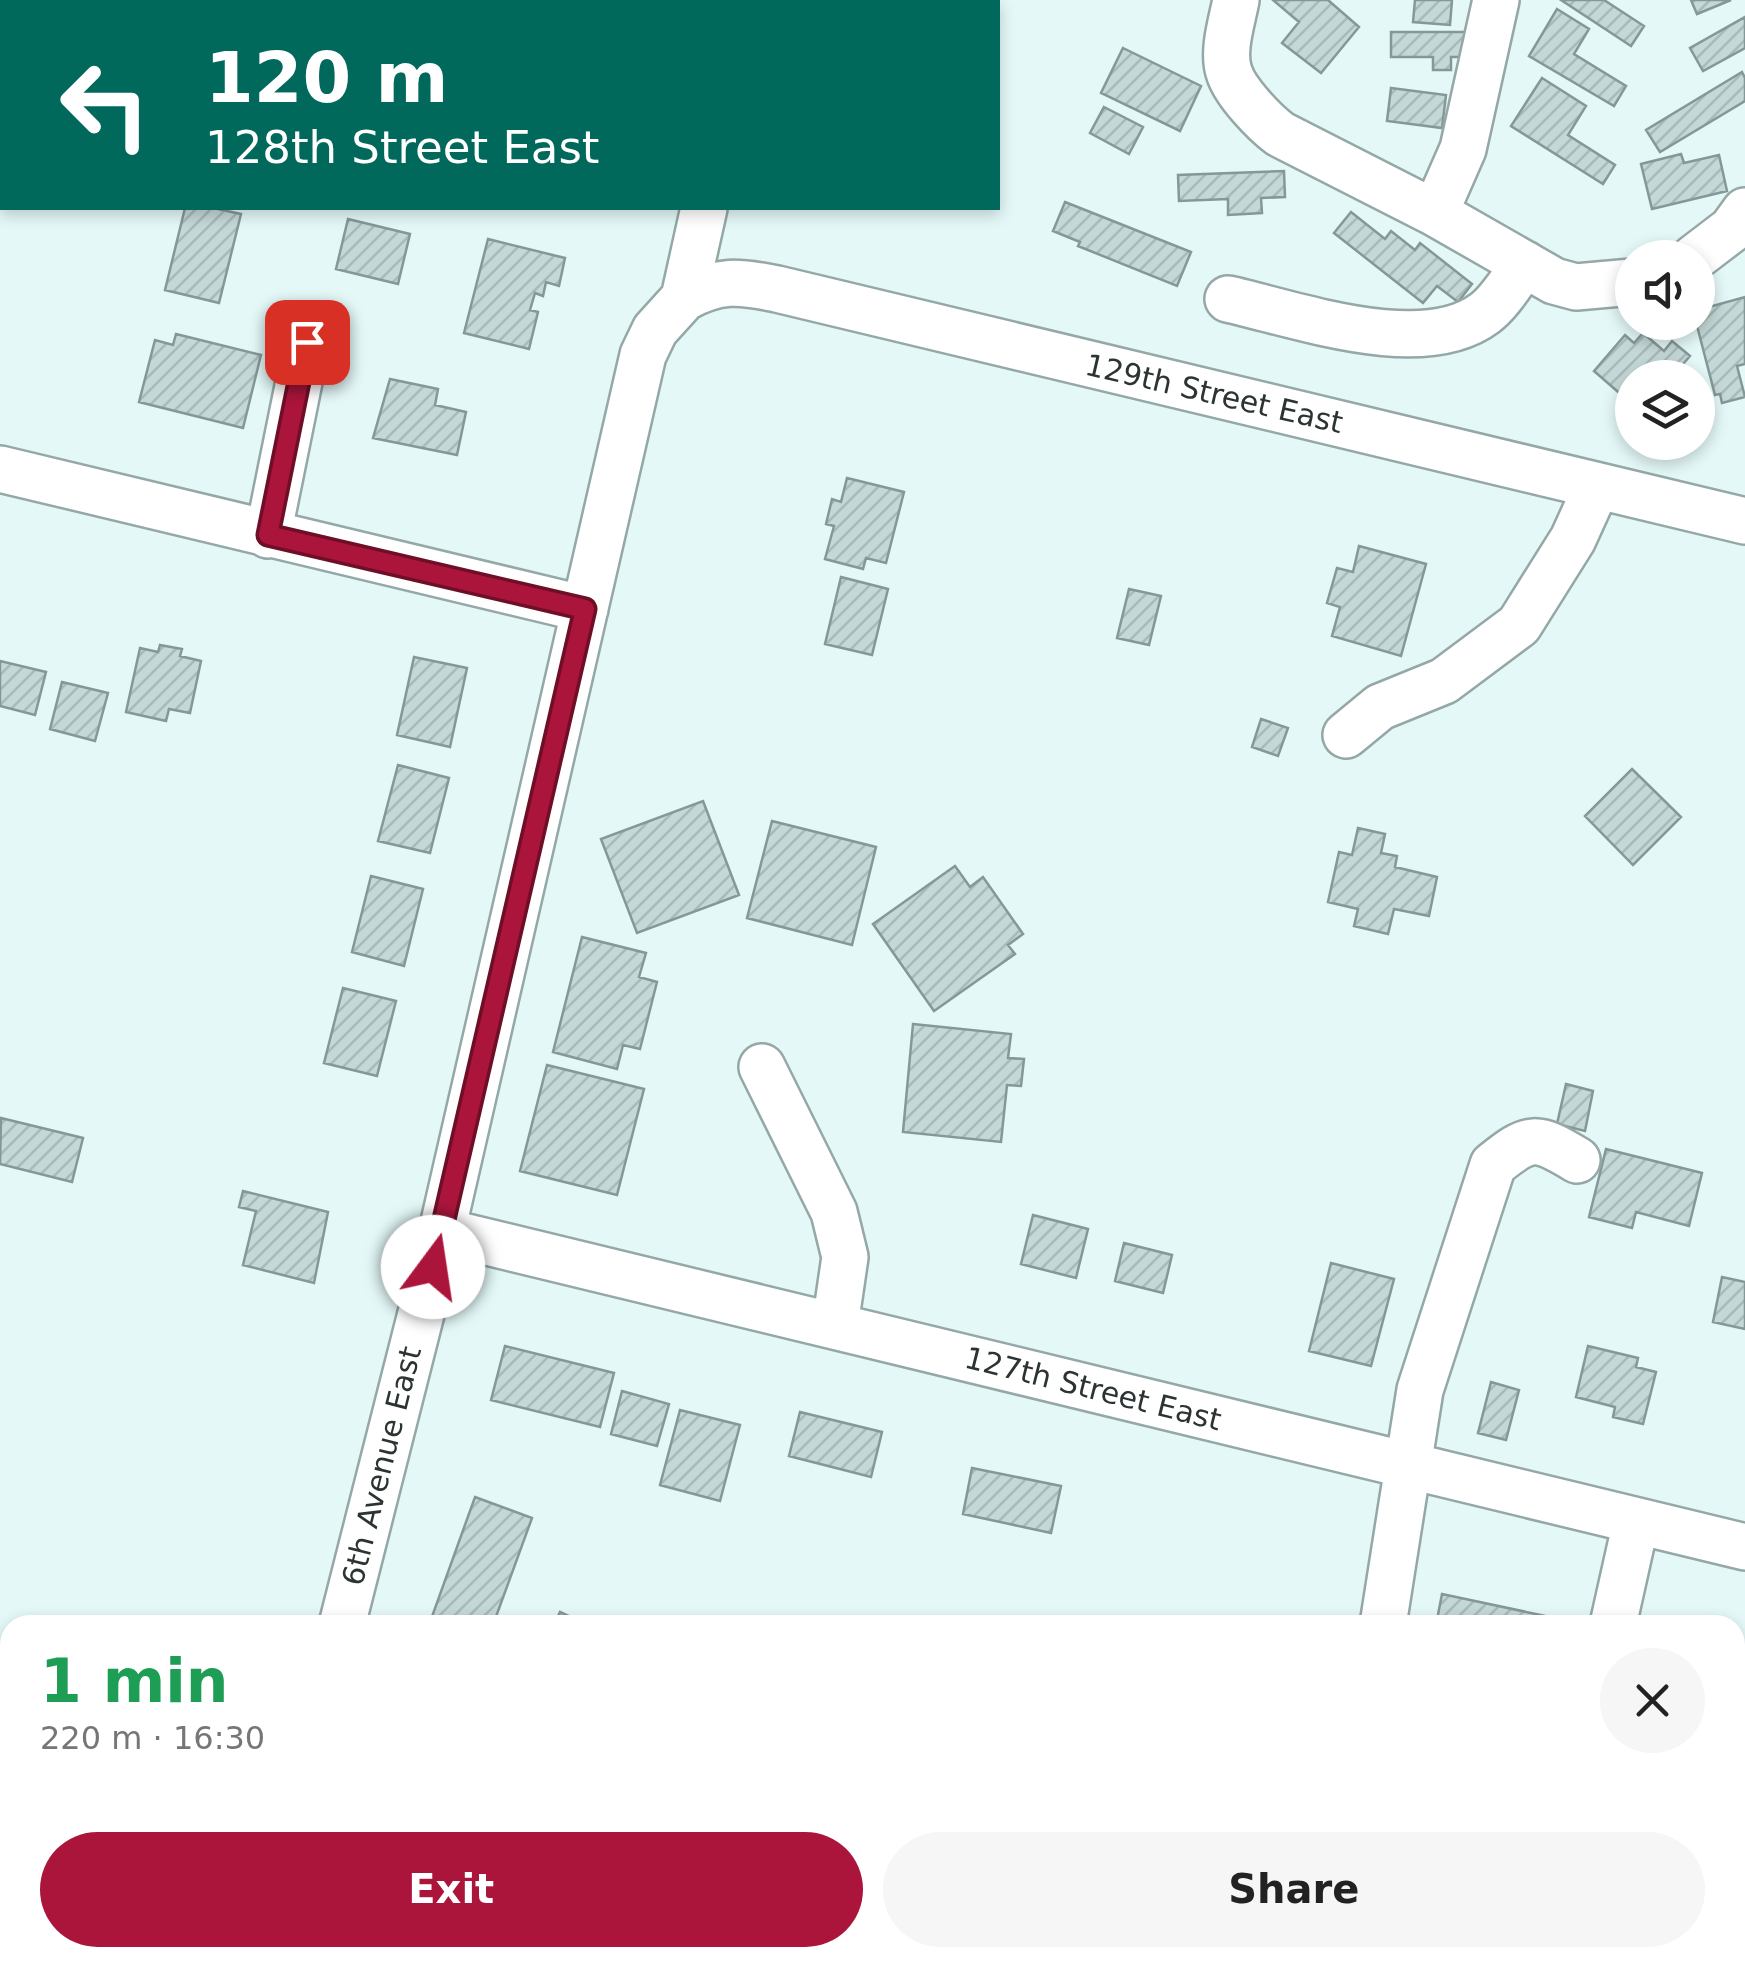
<!DOCTYPE html>
<html lang="en">
<head>
<meta charset="utf-8">
<style>
  body { margin:0; font-family:"DejaVu Sans",sans-serif; background:#f6f6f6; color:#222; height:100vh; display:flex; flex-direction:column; font-size:38px; white-space:nowrap }
  * { box-sizing:border-box; margin:0 }
  p { font-size:32px; color:#767676 }
  .icon { flex:none; width:55px; height:55px; fill:none; stroke:currentColor; stroke-width:2; stroke-linecap:round; stroke-linejoin:round }
  .map { position:relative; flex:1; overflow:hidden }
  .drawer { position:absolute; left:0px; top:1615px; width:1745px; height:352px; display:flex; flex-direction:column; background:#fff; border-radius:30px 30px 0 0; box-shadow:0 5px 15px #0003 }
  .drawer>* { flex:none }
  .guide { position:absolute; left:0px; top:0px; width:1000px; height:210px; box-shadow:0 5px 15px #0003; background:#00695c; color:#fff; overflow:hidden }
  .fabs { position:absolute; left:1615px; top:240px; display:grid; gap:20px }
  .fabs a { display:grid; place-items:center; width:100px; height:100px; border-radius:50%; background:#fff; box-shadow:0 5px 15px #0003; font-size:50px }
  .pin { position:absolute; display:grid; place-items:center; width:85px; height:85px; color:#fff; margin:-42px; border-radius:20px; box-shadow:0 5px 15px #0006 }
  .me { position:absolute; width:110px; margin:-55px; rotate:14deg; stroke-linejoin:round; filter:drop-shadow(0 0 8px #0008) }
  .turn { display:flex; align-items:center; gap:35px; height:210px; padding:0 40px; font-size:45px }
  .turn .icon { width:130px; height:130px; stroke-width:2.5 }
  .turn b { display:block; font-size:70px; line-height:85px }
  .round { display:grid; place-items:center; flex:none; width:105px; height:105px; border-radius:52px; background:#f6f6f6 }
  .overview { display:flex; align-items:center; justify-content:space-between; height:170px; padding:0 40px }
  h1 { font-size:60px; font-weight:700; line-height:75px; color:#1e9e55 }
  .button { display:flex; gap:20px; margin-top:auto; padding:20px 40px }
  .button a { flex:1; height:115px; border-radius:60px; background:#ab153c; color:#fff; font-size:40px; font-weight:700; line-height:115px; text-align:center }
  .button a+a { background:#f6f6f6; color:#222 }
  .map>svg:first-child { display:block }
  .building { fill:url(#building-hatch); stroke:#859898; stroke-width:2.5 }
  .lines { fill:none; stroke-linecap:round; stroke-linejoin:round }
  .minor-casing { stroke:#94a8a7; stroke-width:50 }
  .minor { stroke:#fff; stroke-width:45 }
  .route-casing { stroke:#6f0e27; stroke-width:25 }
  .route { stroke:#ab153c; stroke-width:18 }
  .labels { text-anchor:middle; stroke-width:8; stroke-linejoin:round; paint-order:stroke }
  .street-label { font-size:30px; fill:#2b3333; stroke:#fff }
</style>
</head>
<body>
<div class="map">
<svg width="1745" height="1966" viewBox="0 0 1745 1966">
  <defs>
    <pattern id="building-hatch" width="6" height="6" patternUnits="userSpaceOnUse" patternTransform="scale(2.5)"><rect width="6" height="6" fill="#c3d8d7"/><path d="M-1 1l2-2M0 6l6-6M5 7l2-2" fill="none" stroke="#a8bab9"/></pattern>
  </defs>
  <rect width="100%" height="100%" fill="#e3f8f7"/>
  <path class="building" d="M1273,0H1328L1359,27L1321,73L1282,43L1299,22Z
    M1415,0H1452L1450,25L1413,22Z
    M1561,0H1604L1644,26L1631,46Z
    M1691,0H1731L1697,14Z
    M1557,9L1589,29L1574,54L1626,86L1614,106L1529,56Z
    M1745,17V48L1703,71L1690,48Z
    M1391,32H1469L1468,57H1451V70H1433V57H1391Z
    M1123,48L1201,86L1180,131L1101,93Z
    M1742,72L1745,78V101L1660,152L1646,130Z
    M1542,78L1586,106L1568,135L1615,165L1603,184L1511,126Z
    M1391,88L1446,95L1442,128L1387,121Z
    M1104,107L1143,127L1129,154L1090,133Z
    M1681,154L1684,163L1719,155L1727,191L1652,209L1641,164Z
    M1284,171L1285,197L1261,198L1262,213L1228,215V199L1179,201L1178,175Z
    M1065,202L1191,252L1177,286L1078,246L1080,242L1053,231Z
    M185,208H213L241,214L219,303L165,290Z
    M1351,212L1385,239L1391,231L1415,250L1420,243L1472,284L1458,302L1437,286L1423,303L1334,233Z
    M348,219L410,234L398,284L336,269Z
    M488,239L565,258L559,286L546,282L543,296L535,293L530,310L538,312L529,349L464,333Z
    M1745,297V364L1737,366L1745,397L1722,403L1720,394L1715,395L1696,322L1698,310Z
    M1643,333L1664,351L1672,341L1690,356L1671,378H1632V404L1594,371L1625,335L1634,343Z
    M176,334L261,355L243,428L139,402L155,340L173,345Z
    M390,379L438,389L435,405L466,412L457,455L373,438Z
    M847,478L904,492L886,563L866,558L863,569L825,559L834,526L826,524L832,499L841,502Z
    M1359,546L1426,564L1401,656L1332,636L1340,607L1327,603L1337,568L1353,572Z
    M841,577L888,589L872,655L825,644Z
    M1129,589L1161,596L1149,645L1117,638Z
    M160,645L182,649L180,656L201,661L190,713L169,709L166,721L126,712L140,648L158,652Z
    M414,657L467,668L450,747L397,735Z
    M0,661L46,672L35,715L0,706Z
    M62,682L108,693L95,741L50,729Z
    M1261,719L1288,728L1278,756L1252,747Z
    M398,765L449,778L430,853L378,841Z
    M1632,769L1681,817L1633,865L1585,816Z
    M703,801L739,895L637,933L601,839Z
    M772,821L876,847L852,945L747,918Z
    M1358,828L1385,834L1381,853L1397,856L1395,867L1437,877L1429,916L1394,909L1388,934L1354,926L1358,909L1328,902L1339,852L1352,855Z
    M955,866L970,887L983,877L1023,934L1008,945L1015,954L934,1011L873,924Z
    M371,876L423,889L404,966L352,952Z
    M582,937L646,953L639,977L657,982L640,1049L623,1045L617,1069L553,1052Z
    M343,988L396,1001L377,1076L324,1063Z
    M913,1024L1011,1034L1008,1058L1024,1059L1021,1086L1007,1085L1001,1142L903,1132Z
    M547,1065L644,1089L617,1195L520,1171Z
    M1566,1084L1593,1091L1585,1131L1557,1124Z
    M1,1118L83,1138L72,1182L0,1164Z
    M1606,1149L1702,1173L1689,1226L1636,1212L1632,1228L1589,1217Z
    M243,1191L328,1212L314,1283L243,1265L256,1211L239,1207Z
    M1033,1215L1088,1229L1076,1278L1021,1264Z
    M1124,1243L1172,1255L1163,1293L1115,1281Z
    M1331,1263L1394,1279L1371,1366L1309,1351Z
    M1722,1277L1745,1282V1329L1713,1322Z
    M505,1346L614,1373L600,1427L491,1400Z
    M1588,1346L1638,1358L1636,1367L1656,1372L1643,1424L1613,1417L1615,1407L1576,1397Z
    M1491,1382L1519,1390L1506,1440L1478,1433Z
    M622,1391L669,1404L657,1446L611,1434Z
    M680,1410L740,1425L720,1501L660,1485Z
    M800,1412L882,1432L871,1477L789,1456Z
    M972,1468L1061,1486L1051,1533L963,1514Z
    M475,1497L532,1518L493,1625H429Z
    M1442,1594L1564,1620L1563,1625H1436Z
    M560,1612L588,1625H554Z
    M1735,1668L1745,1671V1733L1735,1730Z
    M0,1732L10,1734V1795L0,1793Z
    M114,1958H161L160,1966Z
    M359,1958H429L427,1966H357Z
    M786,1958H829L827,1966Z
    M852,1958H925L924,1966H850Z"/>
  <g class="lines">
    <defs>
      <path id="minor" d="M1236,0C1232,21 1222,51 1229,72C1235,92 1264,122 1280,134L1435,213L1554,281L1576,287L1632,282
        M1435,213L1463,149L1496,0
        M1694,258L1732,229L1745,211
        M684,298C719,279 739,281 777,289L1745,521
        M1228,299C1299,315 1423,360 1485,313C1501,301 1513,279 1525,264
        M0,469L585,609
        M268,535L307,342
        M1346,735L1380,707L1444,681L1519,625L1573,539L1597,486
        M762,1067L834,1212L845,1257L835,1325
        M442,1231L1745,1547
        M342,1625L442,1231L643,355L655,330L684,298L704,208
        M1383,1625L1420,1390L1493,1165C1530,1135 1536,1135 1577,1160
        M1613,1625L1636,1522
        M503,1958L506,1966
        M9,1966L10,1958
        M260,1966L262,1958
        M1531,1966L1533,1958"/>
    </defs>
    <use href="#minor" class="minor-casing"/>
    <use href="#minor" class="minor"/>
  </g>
  <g class="lines">
    <defs>
      <path id="route" d="M307,342L268,535L585,609L433,1267"/>
    </defs>
    <use href="#route" class="route-casing"/>
    <use href="#route" class="route"/>
  </g>
  <g class="labels">
    <g class="street-label">
      <text transform="translate(1214 394) rotate(13)" y="10">129th Street East</text>
      <text transform="translate(1093 1389) rotate(14)" y="10">127th Street East</text>
      <text transform="translate(382 1466) rotate(-76)" y="10">6th Avenue East</text>
    </g>
  </g>
</svg>
<div class="fabs">
<a><svg class="icon" aria-label="sound" viewBox="0 0 24 24"><path d="M4 9h4l5-4v14l-5-4H4zM17 9q2 3 0 6"/></svg></a>
<a><svg class="icon" aria-label="layers" viewBox="0 0 24 24"><path d="M12 4l9 5-9 5-9-5zM3 14l9 5 9-5"/></svg></a>
</div>
<div class="pin" style="left:307px;top:342px;background:#d93025"><svg class="icon" aria-label="arrive" viewBox="0 0 24 24"><path d="M6 21V4h12l-3 4 3 4H6"/></svg></div>
<svg class="me" style="left:433px;top:1267px" viewBox="-20 -20 40 40"><circle r="19" fill="#fff"/><path d="M0-13L10 11 0 6-10 11z" fill="#ab153c"/></svg>
<div class="guide">
<div class="turn"><svg class="icon" aria-label="left" viewBox="0 0 24 24"><path d="M17 20v-9H6M10 6l-5 5 5 5"/></svg><div><b>120 m</b>128th Street East</div></div>
</div>
<section class="drawer">
<div class="overview"><div><h1>1 min</h1><p>220 m · 16:30</p></div><a class="round"><svg class="icon" aria-label="close" viewBox="0 0 24 24"><path d="M6 6l12 12M18 6L6 18"/></svg></a></div>
<div class="button"><a>Exit</a><a>Share</a></div>
</section>
</div>
</body>
</html>
